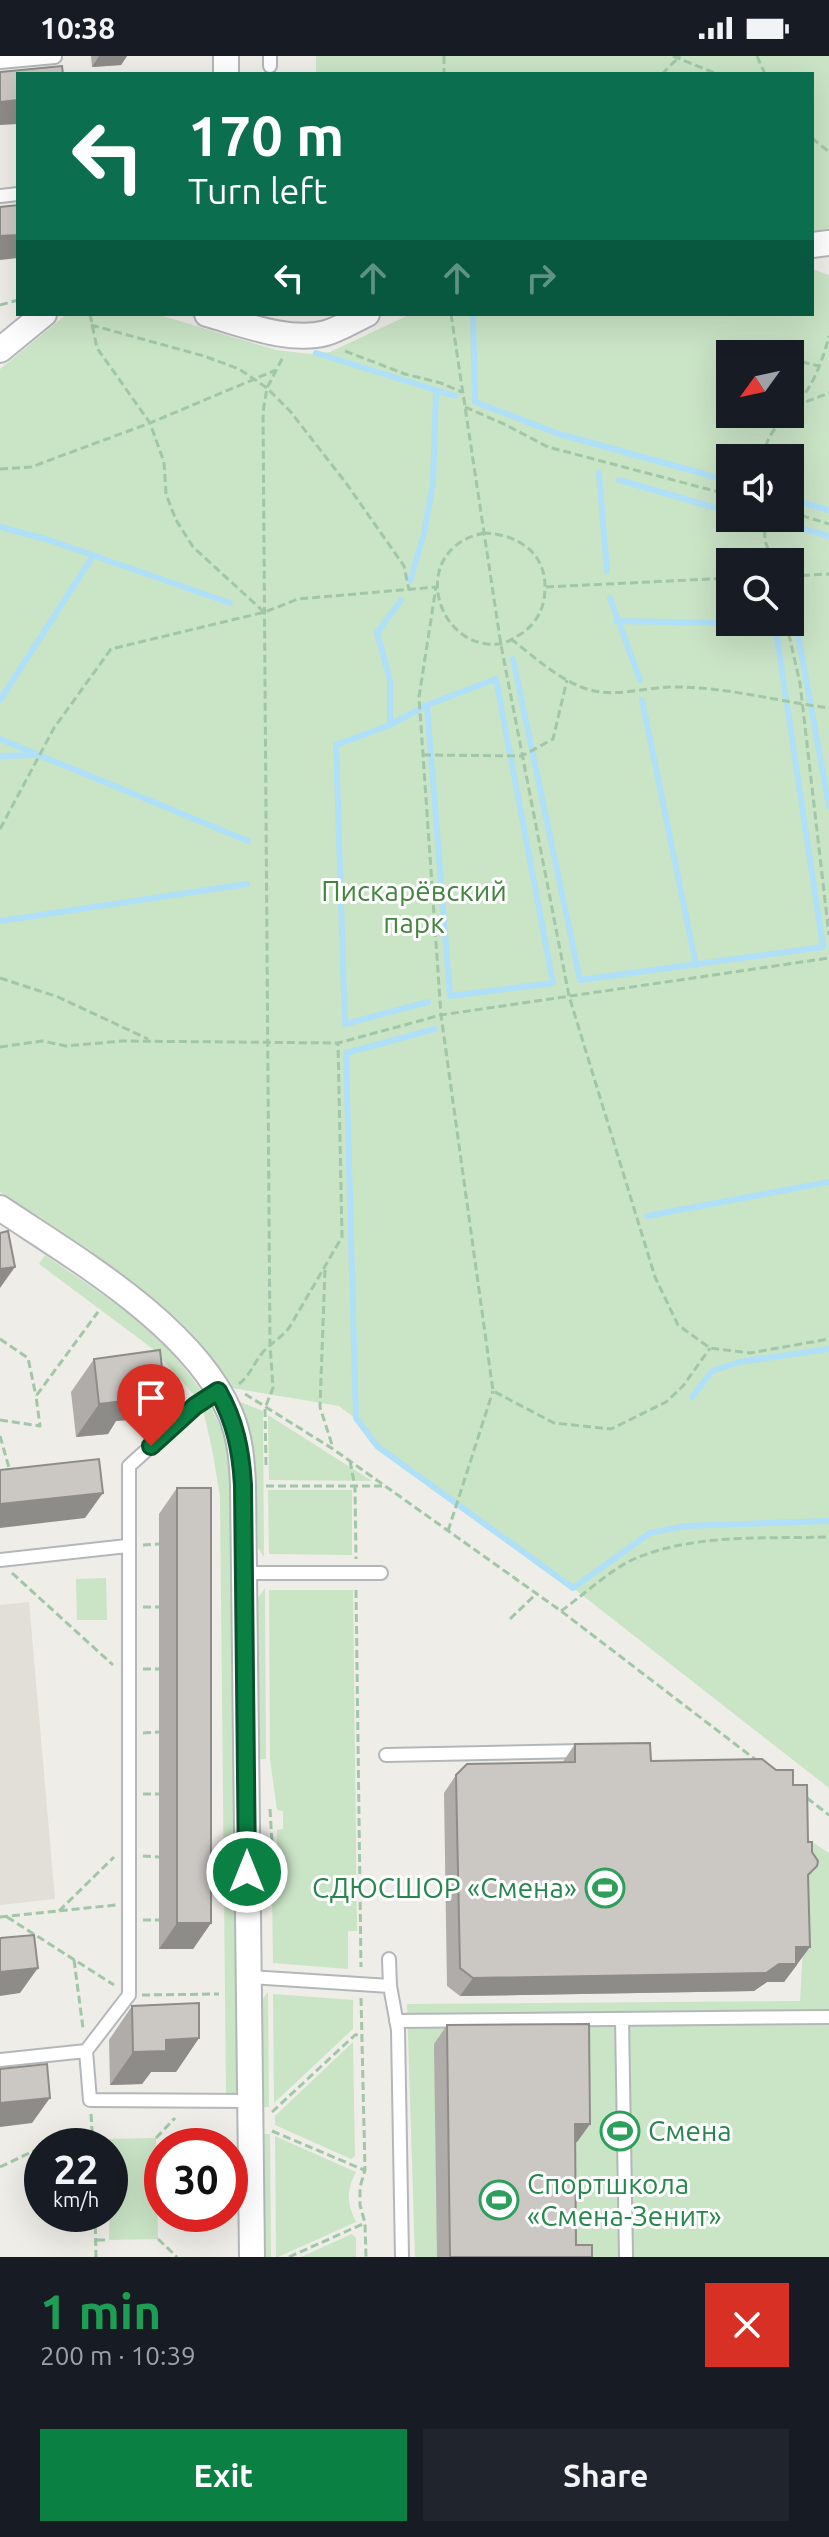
<!DOCTYPE html>
<html lang="en">
<head>
<meta charset="utf-8">
<style>
  body { margin:0; font-family:Ubuntu,sans-serif; background:#20242c; color:#f1f3f6; height:100vh; display:flex; flex-direction:column; font-size:30px; white-space:nowrap }
  * { box-sizing:border-box; margin:0 }
  p { font-size:26px; color:#9ea1a6 }
  .icon { flex:none; width:44px; height:44px; fill:none; stroke:currentColor; stroke-width:2; stroke-linecap:round; stroke-linejoin:round }
  .map { position:relative; height:2201px; overflow:hidden }
  .side { display:flex; flex-direction:column; background:#171b24; flex:1 }
  .side>* { flex:none }
  .guide { position:absolute; left:16px; top:16px; width:798px; height:244px; border-radius:0px; box-shadow:0 8px 32px #0002; background:#0b6e4f; color:#fff; overflow:hidden }
  .needle { width:52px; rotate:237deg }
  .tools { position:absolute; left:716px; top:284px; display:grid; gap:16px }
  .tools a { display:grid; place-items:center; width:88px; height:88px; border-radius:0px; background:#171b24; box-shadow:0 8px 32px #0002; font-size:40px }
  .speed { position:absolute; left:24px; top:2072px; display:flex; gap:16px; font-size:40px; font-weight:700; text-align:center }
  .speed>* { display:grid; place-content:center; width:104px; height:104px; border-radius:50%; background:#171b24; box-shadow:0 8px 32px #0002; line-height:1 }
  .speed small { font-size:20px; font-weight:400 }
  .speed .limit { border:12px solid #d22; background:#fff; color:#111 }
  .pin { position:absolute; display:grid; place-items:center; width:68px; height:68px; color:#fff; margin:-82px -34px; border-radius:50% 50% 50% 0; rotate:-45deg; box-shadow:0 0 8px #0007 }
  .pin .icon { rotate:45deg }
  .me { position:absolute; width:88px; margin:-44px; rotate:0deg; stroke-linejoin:round; filter:drop-shadow(0 0 6px #0008) }
  .turn { display:flex; align-items:center; gap:28px; height:168px; padding:0 40px; font-size:36px }
  .turn .icon { width:104px; height:104px; stroke-width:2.5 }
  .turn b { display:block; font-size:56px; line-height:68px }
  .lanes { display:flex; align-items:center; height:76px; padding:0 40px; background:#0003; justify-content:center; gap:40px; direction:ltr }
  .lanes .off { opacity:.35 }
  .round { display:grid; place-items:center; flex:none; width:84px; height:84px; border-radius:0px; background:#20242c }
  .overview { display:flex; align-items:center; justify-content:space-between; height:136px; padding:0 40px }
  h1 { font-size:48px; font-weight:600; line-height:60px; color:#1e9e55 }
  .cta { display:flex; gap:16px; margin-top:auto; padding:16px 40px }
  .cta a { flex:1; height:92px; border-radius:0px; background:#0b8043; color:#fff; font-size:32px; font-weight:600; line-height:92px; text-align:center }
  .cta a+a { background:#20242c; color:#f1f3f6 }
  .status { display:flex; justify-content:space-between; align-items:center; height:56px; padding:0 40px; background:#171b24; direction:ltr }
  .status svg { height:22px; fill:currentColor }
  .map>svg:first-child { display:block }
  .education { fill:#e2ded8 }
  .green { fill:#cae4c6; fill-rule:evenodd }
  .lines { fill:none; stroke-linecap:round; stroke-linejoin:round }
  .stream { stroke:#afe0f8; stroke-width:6 }
  .service-casing { stroke:#b4b7ba; stroke-width:16 }
  .minor-casing { stroke:#b4b7ba; stroke-width:28 }
  .path { stroke:#a1c7a8; stroke-width:3; stroke-dasharray:8 4; stroke-linecap:butt }
  .service { stroke:#fff; stroke-width:12 }
  .minor { stroke:#fff; stroke-width:24 }
  .wall { fill:#afaca9 }
  .shaded-wall { fill:#8e8c89 }
  .building { fill:#cbc8c4; stroke:#8e8c89; stroke-width:2 }
  .route-casing { stroke:#07532c; stroke-width:20 }
  .route { stroke:#0b8043; stroke-width:14 }
  .labels { text-anchor:middle; stroke-width:6; stroke-linejoin:round; paint-order:stroke }
  .park-label { font-size:28px; fill:#43853e; stroke:#fff }
  .leisure-label { font-size:28px; fill:#27864d; stroke:#fff; text-anchor:start }
</style>
</head>
<body>
<div class="status"><b>10:38</b><svg viewBox="0 0 49 12"><path d="M0 12V9h3v3zM5 12V6h3v6zM10 12V3h3v9zM15 12V0h3v12zM26 1h20v11H26zM47 4h2v5h-2z"/></svg></div>
<div class="map">
<svg width="829" height="2201" viewBox="0 0 829 2201">
  <rect width="100%" height="100%" fill="#efede7"/>
  <path class="education" d="M29,1546L55,1843L0,1849V1549Z"/>
  <path class="green" d="M316,0H829V173L812,175V18H316Z
    M812,213L829,219V1732L573,1532L377,1390L357,1364L339,1350L232,1332L199,1285L176,1262L147,1238L0,1136V313L67,258H156L276,294L310,298L330,296L411,258H812ZM730,298H790V358H730ZM730,402H790V462H730ZM730,506H790V566H730Z
    M45,1199C84,1227 128,1252 162,1286C177,1302 190,1319 202,1336L196,1341L153,1293L39,1208Z
    M240,1346L263,1355L264,1501L258,1492L255,1401L251,1377Z
    M210,1349L224,1379L231,1430L237,2039H226L220,1441L213,1398L203,1353Z
    M268,1359L372,1425L269,1424Z
    M268,1434H352V1499L269,1498Z
    M106,1522L107,1564H77L76,1523Z
    M265,1532L266,1703H259L258,1542Z
    M269,1534H353L357,1875H348V1913L273,1907L272,1840L277,1804V1774L283,1773V1755L277,1754L270,1703Z
    M809,1784L829,1797V2201H415L407,1948L800,1945Z
    M268,1936L269,2051H263L262,1944Z
    M273,1938L353,1944V1973L274,2047Z
    M353,1986L355,2100L351,2103L275,2069V2060Z
    M264,2078H270L271,2201H265Z
    M275,2080L356,2116C346,2135 347,2147 356,2166L278,2201H276Z
    M156,2082L158,2183L109,2184L110,2090H107L106,2083Z
    M352,2178L356,2182V2201H301Z"/>
  <g class="lines">
    <path class="stream" d="M473,258L475,346L559,378L730,425
      M316,297L455,340
      M599,417L607,515
      M619,424L723,454
      M790,443L829,454
      M793,470L829,480
      M0,471L49,484L230,547
      M410,525L424,477L433,427L436,335
      M610,542L640,624
      M795,561L829,751
      M513,603L580,924L823,891L775,568L616,565
      M0,644L93,500
      M642,644L696,909
      M427,649L450,940L553,927L496,623L427,649L390,669L336,689L345,968L428,946
      M390,669V624L377,577L401,544
      M0,683L248,785
      M0,700L35,699
      M0,865L247,828
      M435,973L346,997L356,1362L377,1390L573,1532L650,1477L685,1470L829,1465
      M647,1160L829,1126
      M692,1341L712,1315L739,1306L829,1293"/>
    <defs>
      <path id="service" d="M270,0V10
        M0,6L55,1
        M0,140L18,138
        M0,1504L127,1490
        M245,1517H381
        M386,1699L582,1695
        M249,1921L390,1930L389,1903
        M390,1930L398,1974L402,2201
        M622,1963L626,2201
        M396,1965L829,1961
        M86,1995L90,2044L250,2045
        M0,2004L86,1995L129,1939V1410L195,1350L218,1335"/>
      <path id="minor" d="M226,18V0
        M812,189L829,187
        M207,258C243,268 289,287 326,277C340,273 354,264 367,258
        M0,294L44,258
        M0,1152C76,1203 193,1270 230,1357C240,1380 242,1404 243,1429L252,2201"/>
    </defs>
    <use href="#service" class="service-casing"/>
    <use href="#minor" class="minor-casing"/>
    <path class="path" d="M444,0V18
      M673,0L717,18
      M757,0L765,18
      M662,18L680,0
      M812,82L829,96
      M0,249L18,244
      M90,258L97,292L150,367L164,406L166,438L176,464L193,491L264,556
      M451,258L501,589L569,940L655,1221L678,1269L710,1292L750,1297L829,1283
      M91,269L204,300L239,313L267,332L290,355L346,427L404,510L409,534
      M345,295L405,318L441,327L462,336
      M790,303L819,310
      M795,350L829,337
      M465,351L504,368L548,391L730,439
      M790,355C811,336 822,307 829,280
      M763,402C765,385 775,370 787,358
      M0,413L31,411L150,367L276,314
      M790,456L829,468
      M764,462L765,484L772,506
      M483,477C522,478 551,501 544,543C542,557 533,570 521,578C515,581 506,588 499,588C441,594 412,510 466,483C471,480 478,479 483,477Z
      M790,520L829,518
      M546,531L730,522
      M786,566L800,627L829,879
      M511,583C536,602 564,629 595,635C619,640 645,632 669,631C723,630 776,645 829,652
      M423,699L522,700L553,683L567,624
      M0,773L54,672L111,593L265,556L298,543L436,531L419,641L441,959L493,1335L554,1367L611,1373L666,1346L683,1330L710,1292
      M0,922L58,941L148,983
      M0,991L42,985L66,990L122,985L338,987L441,959L829,902
      M325,1214L320,1351L333,1392
      M0,1283L28,1302L36,1340
      M239,1328C252,1317 253,1308 263,1296C271,1287 281,1282 289,1272L342,1181L338,987
      M245,1338L333,1393L561,1555L756,1704
      M0,1364L40,1370L36,1340L98,1256
      M0,1380L10,1415
      M350,1405L355,1431L356,1503
      M266,1409L265,1352L273,1332L270,1289L263,356L267,332L284,299
      M266,1430H384
      M448,1475L493,1335
      M143,1489L159,1488
      M12,1517L113,1609
      M356,1534L361,1911
      M143,1551H160
      M561,1555C581,1541 610,1514 632,1504C692,1477 764,1483 829,1481
      M510,1563L536,1538
      M143,1613H160
      M143,1677L159,1676
      M143,1738H159
      M807,1742L829,1759
      M270,1753L273,1805L271,1818
      M143,1800L159,1801
      M59,1855L114,1801
      M0,1861L116,1849
      M7,1861L114,1929
      M143,1864H159
      M74,1904L83,1972
      M142,1939L219,1938
      M361,1942L365,2114L360,2131V2149L365,2167L366,2201
      M272,2056L355,1979L361,1978
      M91,2058L93,2090
      M272,2075L364,2114
      M156,2082L175,2062
      M44,2090L54,2085L106,2083
      M0,2111L42,2091
      M157,2136H162
      M95,2158L96,2201
      M158,2183L177,2201
      M97,2184H109
      M289,2201L365,2167"/>
    <use href="#service" class="service"/>
    <use href="#minor" class="minor"/>
  </g>
  <path class="wall" d="M91,0H127L121,9L92,11Z
    M94,1303L164,1330L141,1363L116,1365L108,1378L76,1381L71,1336Z
    M177,1432L211,1867L193,1893H159V1458Z
    M575,1688L651,1705L793,1729L808,1823L797,1909L784,1926H767L754,1935L460,1940L447,1930L444,1737L456,1719L562,1707Z
    M132,1950L199,1982L176,2016H151L142,2028L110,2029L109,1984Z
    M447,1969L590,2068L577,2086H575L576,2189L592,2201H437L434,1988Z"/>
  <path class="shaded-wall" d="M99,0H127L121,9L92,11Z
    M18,44V68L0,69V46Z
    M18,179V202L0,204V180Z
    M15,1211L0,1232V1213Z
    M164,1330L141,1363L116,1365L108,1378L76,1381L99,1348L130,1333Z
    M103,1437L85,1462L0,1472V1448Z
    M177,1867H211L193,1893H159Z
    M796,1891H810L784,1926H767L754,1935L460,1940L473,1922Z
    M38,1912L20,1937L0,1940V1916Z
    M199,1982L176,2016H151L142,2028L110,2029L133,1996L166,1984Z
    M50,2042L32,2067L0,2071V2047Z
    M575,2068H590L577,2086L562,2087Z"/>
  <path class="building" d="M62,10L63,18H18V44L0,46V16Z
    M18,149V179L0,180V151Z
    M8,1175L15,1211L0,1213V1177Z
    M160,1294L164,1330L130,1333L131,1344L99,1348L94,1303Z
    M99,1403L103,1437L0,1448V1414Z
    M177,1432H211V1867H177Z
    M650,1687L651,1705L762,1703L776,1714H793V1729H807L808,1786H812V1796L818,1805L817,1810L808,1819L810,1891H796V1908H779L766,1917L473,1922L460,1912L456,1719L467,1708L575,1706V1688Z
    M34,1879L38,1912L0,1916V1882Z
    M199,1947V1982L166,1984V1995L133,1996L132,1950Z
    M589,1968L590,2068H575L576,2189H592V2201H450L447,1969Z
    M47,2008L50,2042L0,2047V2013Z"/>
  <g class="lines">
    <defs>
      <path id="route" d="M151,1390L195,1350L218,1335C235,1365 241,1394 243,1429L247,1816"/>
    </defs>
    <use href="#route" class="route-casing"/>
    <use href="#route" class="route"/>
  </g>
  <defs>
    <symbol id="stadium-ring" viewBox="-11 -11 22 22"><circle r="9.5" fill="#fff" stroke="#2e9e5b" stroke-width="1.5"/><path d="M0-5a6.5 5 0 1 0 0 10a6.5 5 0 1 0 0-10ZM-3.5-1.8h7v3.6h-7Z" fill="#2e9e5b"/></symbol>
  </defs>
  <g fill-rule="evenodd">
    <use href="#stadium-ring" x="583" y="1810" width="44" height="44"/>
    <use href="#stadium-ring" x="598" y="2053" width="44" height="44"/>
    <use href="#stadium-ring" x="477" y="2122" width="44" height="44"/>
  </g>
  <g class="labels">
    <g class="park-label">
      <text x="414" y="845">Пискарёвский<tspan x="414" dy="32">парк</tspan></text>
    </g>
    <g class="leisure-label">
      <text x="577" y="1842" text-anchor="end">СДЮСШОР «Смена»</text>
      <text x="648" y="2085">Смена</text>
      <text x="527" y="2138">Спортшкола<tspan x="527" dy="32">«Смена-Зенит»</tspan></text>
    </g>
  </g>
</svg>
<div class="tools">
<a><svg class="needle" viewBox="-14 -14 28 28"><path d="M0-13l5 13h-10z" fill="#e53935"/><path d="M0 13l5-13h-10z" fill="#9ea1a6"/></svg></a>
<a><svg class="icon" aria-label="sound" viewBox="0 0 24 24"><path d="M4 9h4l5-4v14l-5-4H4zM17 9q2 3 0 6"/></svg></a>
<a><svg class="icon" aria-label="search" viewBox="0 0 24 24"><circle cx="10" cy="10" r="6"/><path d="M15 15l6 6"/></svg></a>
</div>
<div class="speed"><div>22<small>km/h</small></div><div class="limit">30</div></div>
<div class="pin" style="left:151px;top:1390px;background:#d93025"><svg class="icon" aria-label="arrive" viewBox="0 0 24 24"><path d="M6 21V4h12l-3 4 3 4H6"/></svg></div>
<svg class="me" style="left:247px;top:1816px" viewBox="-20 -20 40 40"><circle r="17" fill="#0b8043" stroke="#fff" stroke-width="3"/><path d="M0-11L8 9 0 5-8 9z" fill="#fff"/></svg>
<div class="guide">
<div class="turn"><svg class="icon" aria-label="left" viewBox="0 0 24 24"><path d="M17 20v-9H6M10 6l-5 5 5 5"/></svg><div><b>170 m</b>Turn left</div></div>
<div class="lanes"><svg class="icon" aria-label="left" viewBox="0 0 24 24"><path d="M17 20v-9H6M10 6l-5 5 5 5"/></svg><svg class="icon off" aria-label="ahead" viewBox="0 0 24 24"><path d="M12 20V5M6 11l6-6 6 6"/></svg><svg class="icon off" aria-label="ahead" viewBox="0 0 24 24"><path d="M12 20V5M6 11l6-6 6 6"/></svg><svg class="icon off" aria-label="right" viewBox="0 0 24 24"><path d="M7 20v-9h11M14 6l5 5-5 5"/></svg></div>
</div>
</div>
<section class="side">
<div class="overview"><div><h1>1 min</h1><p>200 m · 10:39</p></div><a class="round" style="background:#d93025;color:#fff"><svg class="icon" aria-label="close" viewBox="0 0 24 24"><path d="M6 6l12 12M18 6L6 18"/></svg></a></div>
<div class="cta"><a>Exit</a><a>Share</a></div>
</section>
</body>
</html>
